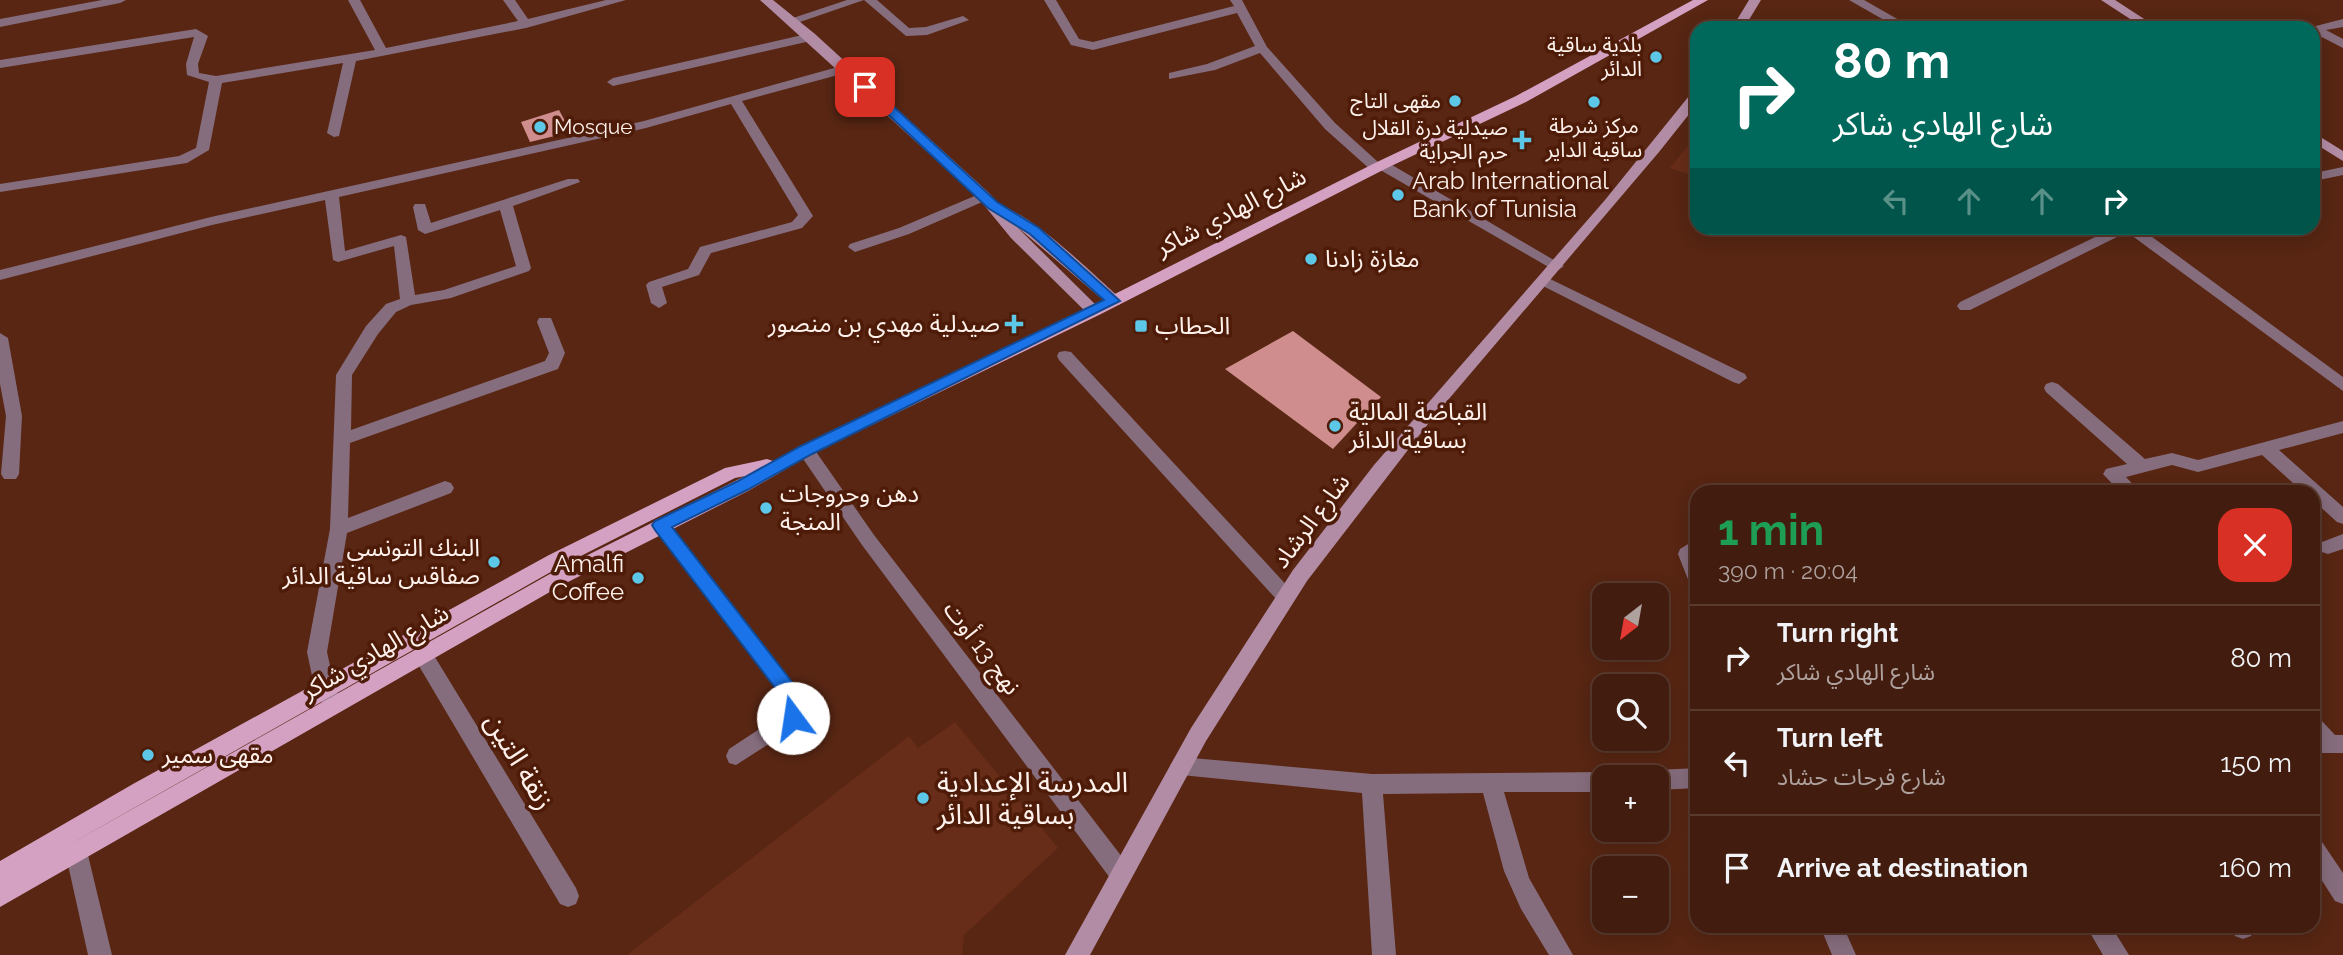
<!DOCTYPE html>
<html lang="en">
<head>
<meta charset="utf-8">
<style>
  body { margin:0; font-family:Raleway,"Noto Sans Arabic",sans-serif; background:#492517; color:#f1f3f6; height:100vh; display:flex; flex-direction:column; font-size:26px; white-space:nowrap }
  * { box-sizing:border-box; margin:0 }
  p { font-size:23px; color:#aea19e }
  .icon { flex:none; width:38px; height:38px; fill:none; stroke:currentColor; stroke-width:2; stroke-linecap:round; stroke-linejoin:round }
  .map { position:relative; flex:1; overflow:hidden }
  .details { position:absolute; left:1690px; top:485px; width:630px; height:448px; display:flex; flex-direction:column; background:#421c0e; border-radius:21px; box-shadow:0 4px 18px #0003,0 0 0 2px #5a3a2e }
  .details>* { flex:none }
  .banner { position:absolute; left:1690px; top:21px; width:630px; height:214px; border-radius:21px; box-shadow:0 4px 18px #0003,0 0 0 2px #5a3a2e; background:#00695c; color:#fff; overflow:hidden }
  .needle { width:46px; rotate:211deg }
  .tools { position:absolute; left:1592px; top:583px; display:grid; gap:14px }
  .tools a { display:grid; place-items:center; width:77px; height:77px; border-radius:14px; background:#421c0e; box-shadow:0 4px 18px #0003,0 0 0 2px #5a3a2e; font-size:35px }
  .pin { position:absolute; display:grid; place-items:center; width:60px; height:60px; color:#fff; margin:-30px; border-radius:14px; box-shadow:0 4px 10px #0006 }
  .me { position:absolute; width:77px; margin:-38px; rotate:346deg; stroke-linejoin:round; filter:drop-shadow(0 0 5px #0008) }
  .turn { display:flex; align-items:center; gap:24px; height:147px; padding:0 28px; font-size:32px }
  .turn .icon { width:91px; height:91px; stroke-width:2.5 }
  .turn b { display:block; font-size:49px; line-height:60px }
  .lanes { display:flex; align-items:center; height:66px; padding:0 28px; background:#0003; justify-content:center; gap:35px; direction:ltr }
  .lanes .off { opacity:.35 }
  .round { display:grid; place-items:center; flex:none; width:74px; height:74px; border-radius:21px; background:#492517 }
  .head { display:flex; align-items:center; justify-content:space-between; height:119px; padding:0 28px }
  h1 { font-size:42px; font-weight:700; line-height:52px; color:#1e9e55 }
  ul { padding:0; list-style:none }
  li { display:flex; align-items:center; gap:21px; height:105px; padding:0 28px; border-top:2px solid #5a3a2e }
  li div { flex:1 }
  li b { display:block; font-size:26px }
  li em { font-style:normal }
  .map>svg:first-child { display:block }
  .built { fill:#672d18 }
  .building { fill:#cf8e8d }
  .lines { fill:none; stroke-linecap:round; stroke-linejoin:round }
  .street { fill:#866d7d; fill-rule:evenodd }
  .secondary { fill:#b28ba4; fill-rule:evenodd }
  .primary { fill:#d4a1c2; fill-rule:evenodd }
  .route { fill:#1a73e8; stroke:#114b97; stroke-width:2 }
  .poi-dot { fill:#5cc7e7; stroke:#4d1b08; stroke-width:2.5 }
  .labels { text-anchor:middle; stroke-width:7; stroke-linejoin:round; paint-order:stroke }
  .far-poi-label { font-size:21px; fill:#fef1ec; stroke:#4d1b08; text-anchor:end }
  .poi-label { font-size:24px; fill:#fef1ec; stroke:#4d1b08; text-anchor:start }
  .street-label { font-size:24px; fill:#fef1ec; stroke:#4d1b08 }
  .near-street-label { font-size:28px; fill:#fef1ec; stroke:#4d1b08 }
  .near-poi-label { font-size:28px; fill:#fef1ec; stroke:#4d1b08; text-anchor:start }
</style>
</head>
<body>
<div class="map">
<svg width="2343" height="955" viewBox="0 0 2343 955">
  <rect width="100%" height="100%" fill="#582613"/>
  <path class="built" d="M1697,133V177L1670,168L1697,134Z
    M955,722L1058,848L964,935L962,955H627L909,736L918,748Z"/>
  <path class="building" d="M559,110L571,132L530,142L521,122Z
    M1293,331L1381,397L1333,449L1225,369Z"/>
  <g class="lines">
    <path class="street" d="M102,0H126L120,3L0,27V19Z
      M348,0H360L386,48L518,21L503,0H515L528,19L606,0H626L526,28L356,61L339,136L334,137L327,133L343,63L222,83L209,150L187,163L0,192V184L179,156L196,148L209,82L187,75L186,64L194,37L0,68V60L196,29L208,36L198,64L199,73L216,76L375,50Z
      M847,0H877L909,28L926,27L963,16L969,20L927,35L906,36L864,0L797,23L787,20Z
      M1044,0H1056L1079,39L1093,42L1234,6L1230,0H1242L1267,47L1335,123L1378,162H1387L1564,266L1557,271L1552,269L1382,171H1372L1325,129L1260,53L1215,70L1169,79V73L1207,64L1255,46L1237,13L1093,50L1071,45Z
      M1849,0H1864L1913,28H1898Z
      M2343,19V27L2326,30L2343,39V48L2314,33V28H2308Z
      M811,33L815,34V40L613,86L607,82L613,78Z
      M845,65L849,66V72L742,101L813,216L802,228L711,253L699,275L662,287L667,303L659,308L651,303L646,285L649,282L688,269L700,247L792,222L798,215L731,104L646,128L339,197L345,251L401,235L406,237L415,295L444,290L516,266L500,210L425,234L418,230L413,207L415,204H425L431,223L568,179H578L580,182L513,206L531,268L529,271L451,298L411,305L396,312L378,334L352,375L351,430L545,361L549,353L537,322L539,318H551L565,353L558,369L350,443L348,518L445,481L451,483L454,488L451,493L347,533L327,652L335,688L341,700L338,706L331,709L324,706L315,690L307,652L330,529L336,375L366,326L386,304L400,299L394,246L338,262L333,260L325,200L212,225L0,280V270L211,217L644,121Z
      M2343,167V175L2314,181V173Z
      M984,192L991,196L989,199L909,234L855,252L848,247L850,244L899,228Z
      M2114,228H2140L2343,377V391L2127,232L1970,310H1960L1957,306L1960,302Z
      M1544,276L1745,374L1747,378L1739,384L1733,382L1539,284L1536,281Z
      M0,333L8,338L22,416L19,474L16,479H4L1,474L6,416L0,384Z
      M1065,351L1071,352L1292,591L1294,596L1292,601L1285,604L1278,601L1059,360L1057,356L1059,352Z
      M2052,382L2058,384L2145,459L2172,453L2198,460L2343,421V433L2279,450L2343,507V524L2337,522L2314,501V492H2303L2262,455L2198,472L2172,465L2126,477L2140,492H2120L2103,474L2106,469L2127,464L2046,392L2044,388L2046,384Z
      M806,444L812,446L874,535L1129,866L1132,874L1129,882L1121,885L1113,882L862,545L797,450Z
      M661,518L667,520L806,700L800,724L736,765L729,763L726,756L729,749L784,713L786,702L655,530L652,525L655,520Z
      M2343,534V549L2328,554L2322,552L2319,547L2322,542Z
      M1698,538V589L1691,587L1678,554L1680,549Z
      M423,647L430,649L576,888L579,896L576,904L568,907L560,904L416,661L413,655L416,649Z
      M2314,717L2321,720L2335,735H2343V753H2314Z
      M1181,757L1372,774L1605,772L1613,775L1605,777V792H1504L1529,878L1573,955H1549L1521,909L1504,871L1483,793L1383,794L1396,955H1372L1362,793L1181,775L1174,773L1170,766L1174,759Z
      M1698,768V788L1657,790V777H1648L1657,770Z
      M2314,839L2322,842L2343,873V904L2335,901L2314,868Z
      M76,841L84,844L87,851L112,955H88L65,851L68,844Z
      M1820,926H1843L1856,955H1832Z
      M2086,926H2111L2129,955H2103Z
      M2230,926H2254L2255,928L2251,936L2243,939L2235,936Z"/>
    <path class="secondary" d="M760,0H773L815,34L989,193L1002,208C1027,209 1097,278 1119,297L1122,301L1119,305H1109L1016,226L1102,311L1099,315H1089L1011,238L979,199Z
      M1749,0H1761L1744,28H1732Z
      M2101,0H2115L2158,28H2144Z
      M1698,90V103L1659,152L1431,420L1307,581L1206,741L1090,955H1065L1191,728L1293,570L1374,465L1605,200L1693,91Z
      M2314,133L2343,151V161L2314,143Z"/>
    <path class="primary" d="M1693,0H1708L1526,102L1387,168L1099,315L812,454L748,491L562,585L0,907V861L133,784L549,555L725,468L767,459L773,461L1089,307L1377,162L1516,96ZM745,476L548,575L58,851L563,565L735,478Z"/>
  </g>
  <path class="route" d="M861,84H869L997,202L1039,228L1120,301L812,454L747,490L672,527L802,695C806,703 804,715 800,724L793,726L786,724L784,718L786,702L655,530L652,525L655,521L736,482L801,446L1104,300L1030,234L988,208L861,89Z"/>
  <g class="poi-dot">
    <circle cx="1656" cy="57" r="7"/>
    <circle cx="1455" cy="101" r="7"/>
    <circle cx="1594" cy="102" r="7"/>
    <circle cx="540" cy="127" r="7"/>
    <path d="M1518.5 129.5h7v7h7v7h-7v7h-7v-7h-7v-7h7z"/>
    <circle cx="1398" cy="195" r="7"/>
    <circle cx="1311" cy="259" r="7"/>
    <path d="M1010.5 313.5h7v7h7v7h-7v7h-7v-7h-7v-7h7z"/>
    <rect x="1134" y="319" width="14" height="14" rx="3.5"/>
    <circle cx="1335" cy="426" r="7"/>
    <circle cx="766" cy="508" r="7"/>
    <circle cx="494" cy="562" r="7"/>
    <circle cx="638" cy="578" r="7"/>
    <circle cx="148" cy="755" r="7"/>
    <circle cx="923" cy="798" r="7"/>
  </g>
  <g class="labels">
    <g class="far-poi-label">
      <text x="1642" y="52">بلدية ساقية<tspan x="1642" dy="24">الدائر</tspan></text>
      <text x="1441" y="108">مقهى التاج</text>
      <text x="1594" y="133" text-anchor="middle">مركز شرطة<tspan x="1594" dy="24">ساقية الداير</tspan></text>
      <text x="554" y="134" text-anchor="start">Mosque</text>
      <text x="1508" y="135">صيدلية درة القلال<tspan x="1508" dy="24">حرم الجراية</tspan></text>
    </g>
    <g class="poi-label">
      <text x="1412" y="189">Arab International<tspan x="1412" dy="28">Bank of Tunisia</tspan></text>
      <text x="1325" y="267">مغازة زادنا</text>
      <text x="1000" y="332" text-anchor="end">صيدلية مهدي بن منصور</text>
      <text x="1155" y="334">الحطاب</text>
      <text x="1349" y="420">القباضة المالية<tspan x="1349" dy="28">بساقية الدائر</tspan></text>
      <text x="780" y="502">دهن وحروجات<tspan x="780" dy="28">المنجة</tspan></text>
      <text x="480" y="556" text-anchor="end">البنك التونسي<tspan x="480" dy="28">صفاقس ساقية الدائر</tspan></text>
      <text x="624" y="572" text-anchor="end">Amalfi<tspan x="624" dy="28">Coffee</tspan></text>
      <text x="162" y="763">مقهى سمير</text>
    </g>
    <g class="street-label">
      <text transform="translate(1231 212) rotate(-27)" y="8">شارع الهادي شاكر</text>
      <text transform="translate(1311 521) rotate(-53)" y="8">شارع الرشاد</text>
      <text transform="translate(982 648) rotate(53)" y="8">نهج 13 أوت</text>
      <text transform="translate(375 652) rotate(-30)" y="8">شارع الهادي شاكر</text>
    </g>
    <g class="near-street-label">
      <text transform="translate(520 761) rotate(59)" y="10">زنقة التين</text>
    </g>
    <g class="near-poi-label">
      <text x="937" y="792">المدرسة الإعدادية<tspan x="937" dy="32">بساقية الدائر</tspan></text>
    </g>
  </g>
</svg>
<div class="tools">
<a><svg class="needle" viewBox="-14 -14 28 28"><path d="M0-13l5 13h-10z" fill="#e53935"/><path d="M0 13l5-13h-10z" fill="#aea19e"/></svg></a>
<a><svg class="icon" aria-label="search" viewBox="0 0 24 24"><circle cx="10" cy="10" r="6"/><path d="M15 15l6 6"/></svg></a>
<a>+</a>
<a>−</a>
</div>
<div class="pin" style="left:865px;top:87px;background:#d93025"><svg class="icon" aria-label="arrive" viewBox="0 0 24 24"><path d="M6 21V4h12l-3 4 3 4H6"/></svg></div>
<svg class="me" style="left:793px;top:718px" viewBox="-20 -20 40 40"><circle r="19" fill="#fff"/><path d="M0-13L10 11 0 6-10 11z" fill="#1a73e8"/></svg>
<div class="banner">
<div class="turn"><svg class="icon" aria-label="right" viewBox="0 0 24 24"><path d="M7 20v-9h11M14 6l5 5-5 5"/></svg><div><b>80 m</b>شارع الهادي شاكر</div></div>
<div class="lanes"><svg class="icon off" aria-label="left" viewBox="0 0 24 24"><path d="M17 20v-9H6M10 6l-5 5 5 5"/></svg><svg class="icon off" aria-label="ahead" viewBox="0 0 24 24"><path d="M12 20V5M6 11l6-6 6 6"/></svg><svg class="icon off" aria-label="ahead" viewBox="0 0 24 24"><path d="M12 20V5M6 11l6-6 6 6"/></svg><svg class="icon" aria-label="right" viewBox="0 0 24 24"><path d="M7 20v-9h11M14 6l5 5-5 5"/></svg></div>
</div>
<section class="details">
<div class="head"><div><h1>1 min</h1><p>390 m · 20:04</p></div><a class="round" style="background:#d93025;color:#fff"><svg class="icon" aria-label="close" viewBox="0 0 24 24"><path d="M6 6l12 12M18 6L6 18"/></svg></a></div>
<ul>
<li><svg class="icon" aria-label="right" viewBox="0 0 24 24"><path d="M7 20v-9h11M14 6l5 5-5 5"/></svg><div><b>Turn right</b><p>شارع الهادي شاكر</p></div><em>80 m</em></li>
<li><svg class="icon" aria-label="left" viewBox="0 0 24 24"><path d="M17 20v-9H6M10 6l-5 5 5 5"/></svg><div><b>Turn left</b><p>شارع فرحات حشاد</p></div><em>150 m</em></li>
<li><svg class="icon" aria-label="arrive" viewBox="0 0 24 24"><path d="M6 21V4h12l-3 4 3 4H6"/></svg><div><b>Arrive at destination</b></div><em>160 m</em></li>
</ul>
</section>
</div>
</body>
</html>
